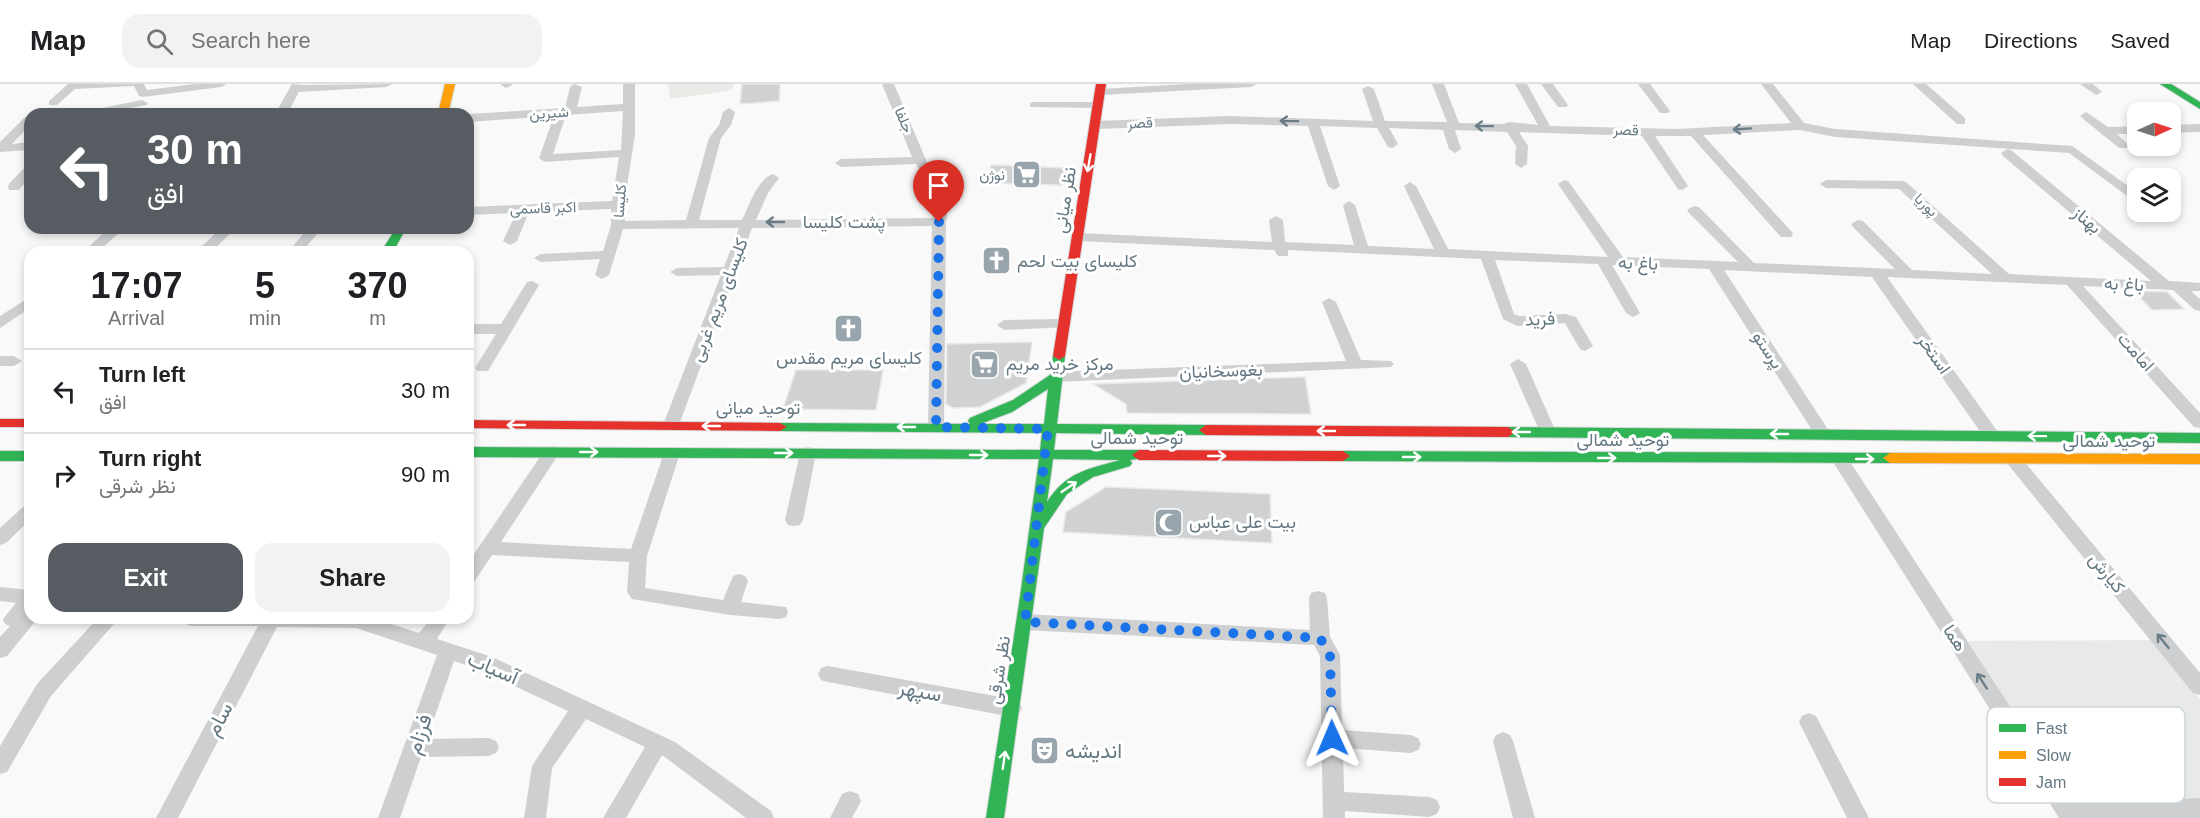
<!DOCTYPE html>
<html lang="en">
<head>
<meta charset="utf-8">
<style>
  body { margin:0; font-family:Arial,Vazirmatn,sans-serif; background:#f2f2f2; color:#202124; height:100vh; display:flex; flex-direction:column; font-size:22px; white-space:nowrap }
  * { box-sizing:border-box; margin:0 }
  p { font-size:20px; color:#757577 }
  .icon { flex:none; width:33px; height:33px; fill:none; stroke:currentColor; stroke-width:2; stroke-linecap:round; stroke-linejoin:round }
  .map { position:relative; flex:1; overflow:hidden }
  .drawer { position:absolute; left:24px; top:162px; width:450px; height:378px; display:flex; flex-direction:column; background:#fff; border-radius:18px; box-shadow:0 3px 9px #0003 }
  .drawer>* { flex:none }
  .guide { position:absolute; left:24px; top:24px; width:450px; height:126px; border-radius:18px; box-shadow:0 3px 9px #0003; background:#565c61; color:#fff; overflow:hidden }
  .needle { width:39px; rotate:87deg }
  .buttons { position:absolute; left:2127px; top:18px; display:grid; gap:12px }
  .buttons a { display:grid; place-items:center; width:54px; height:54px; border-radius:12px; background:#fff; box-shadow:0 3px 9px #0003; font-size:30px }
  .pin { position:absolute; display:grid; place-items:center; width:51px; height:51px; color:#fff; margin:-62px -26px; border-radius:50% 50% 50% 0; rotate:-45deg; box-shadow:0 0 6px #0007 }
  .pin .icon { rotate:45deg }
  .me { position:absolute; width:66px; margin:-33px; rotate:359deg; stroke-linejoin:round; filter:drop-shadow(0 0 4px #0008) }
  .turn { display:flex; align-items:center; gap:21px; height:126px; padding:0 24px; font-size:27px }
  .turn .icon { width:78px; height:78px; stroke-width:2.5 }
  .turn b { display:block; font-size:42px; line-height:51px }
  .eta { display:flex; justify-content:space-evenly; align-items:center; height:102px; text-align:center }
  .eta b { font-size:36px; font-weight:800; line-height:42px }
  .button { display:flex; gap:12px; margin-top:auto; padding:12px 24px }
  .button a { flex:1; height:69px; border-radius:18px; background:#565c61; color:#fff; font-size:24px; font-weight:800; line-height:69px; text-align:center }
  .button a+a { background:#f2f2f2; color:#202124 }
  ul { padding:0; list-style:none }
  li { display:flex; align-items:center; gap:18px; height:84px; padding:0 24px; border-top:2px solid #e0e0e0 }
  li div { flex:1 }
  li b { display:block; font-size:22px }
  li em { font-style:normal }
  header { display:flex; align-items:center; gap:36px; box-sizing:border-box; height:84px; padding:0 30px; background:#fff; border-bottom:2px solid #e0e0e0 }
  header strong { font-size:28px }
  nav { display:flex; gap:33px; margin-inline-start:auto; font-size:21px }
  .search { width:420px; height:54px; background:#f2f2f2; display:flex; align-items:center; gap:15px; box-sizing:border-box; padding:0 21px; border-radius:18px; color:#757577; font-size:22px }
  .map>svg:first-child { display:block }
  .built { fill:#e8eae9 }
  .green { fill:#e8ebe6 }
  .building { fill:#cfd1d2; stroke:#e8e8e8; stroke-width:1.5 }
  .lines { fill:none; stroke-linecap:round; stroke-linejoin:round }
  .fast-casing { stroke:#d5d6d7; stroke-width:2 }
  .slow-casing { stroke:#d5d6d7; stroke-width:2 }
  .jam-casing { stroke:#d5d6d7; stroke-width:2 }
  .street { fill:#cecfd0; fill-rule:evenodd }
  .fast { fill:#30b455; fill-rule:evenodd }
  .slow { fill:#ff9f0a; fill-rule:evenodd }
  .jam { fill:#e5322d; fill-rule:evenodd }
  .oneway { stroke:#697c87 }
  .oneway2 { stroke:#fff }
  .route { stroke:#1a73e8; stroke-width:10; stroke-dasharray:0 18 }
  .labels { text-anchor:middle; stroke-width:6; stroke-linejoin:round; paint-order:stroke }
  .far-street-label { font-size:15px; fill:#647883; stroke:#fff }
  .far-poi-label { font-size:15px; fill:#647883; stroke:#fff; text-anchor:end }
  .street-label { font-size:18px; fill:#647883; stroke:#fff }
  .poi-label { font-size:18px; fill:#647883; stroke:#fff; text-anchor:start }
  .near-street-label { font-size:21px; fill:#647883; stroke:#fff }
  .near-poi-label { font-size:21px; fill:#647883; stroke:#fff; text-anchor:start }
  .key { fill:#fff; stroke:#d0d6da; stroke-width:1.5 }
  .key-label { font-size:16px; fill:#647883 }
</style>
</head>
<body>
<header>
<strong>Map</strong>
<div class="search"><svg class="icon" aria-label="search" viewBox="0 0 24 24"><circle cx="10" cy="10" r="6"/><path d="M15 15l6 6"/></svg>Search here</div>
<nav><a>Map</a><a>Directions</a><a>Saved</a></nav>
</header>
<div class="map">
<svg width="2200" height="734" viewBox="0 0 2200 734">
  <rect width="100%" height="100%" fill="#f9f9f9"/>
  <path class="built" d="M2152,556L2200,615V719L2071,724L1962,557Z"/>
  <path class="green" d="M668,0H734L732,5L728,7L670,15Z"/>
  <path class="building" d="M742,0H780L779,17L740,20Z
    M991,81L1065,84L1062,101L986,99Z
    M2134,207L2167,208L2184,225L2152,226Z
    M1032,258L1026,299L980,323L953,324L946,320L947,260Z
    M796,286H883L876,326L783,325Z
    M1305,293L1311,330L1127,329L1126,320L1093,300Z
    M1106,403L1270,410L1272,459L1063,448L1066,428Z"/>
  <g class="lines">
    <defs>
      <path id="fast" d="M2160,0H2171L2200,18V25Z
        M396,144H406L393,168H381Z
        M1059,268L1065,272L1057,340L1206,341L1213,346L1206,351L1056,349L1054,366H1139L1146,371L1144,374L1130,376L1132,379L1130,382L1093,393L1067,410L1044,444L1004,734H986L1020,513L1039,375L468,373V363L1040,366L1042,349L780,347L773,343L780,339L970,340L968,337L970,334L1013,316L1050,291L1053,272ZM1048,305L1044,340H980L1012,328ZM1053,375L1120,376C1088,385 1066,388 1047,418Z
        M1508,343L2200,349V359L1508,353L1501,348Z
        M0,367H30V377H0Z
        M1343,367L1890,369L1897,374L1890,379L1343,377L1336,372Z"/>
      <path id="slow" d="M445,0H455L448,30H438Z
        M1890,369L2200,370V380L1890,379L1883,374Z"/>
      <path id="jam" d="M1096,0H1106L1065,272L1059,276L1053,272Z
        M0,335H30V343H0Z
        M468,336L780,339L787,343L780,347L468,344Z
        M1206,341L1508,343L1515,348L1508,353L1206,351L1199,346Z
        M1139,366L1343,367L1350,372L1343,377L1139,376L1132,371Z"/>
    </defs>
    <use href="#fast" class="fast-casing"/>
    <use href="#slow" class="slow-casing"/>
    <use href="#jam" class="jam-casing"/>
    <path class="street" d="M68,0H144L147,6L195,0H227L221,3L143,13L139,12L134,2L75,5L57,21H49V17Z
      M292,0L303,1L392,0L386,3L299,8L287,30H275Z
      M500,0H512V1L506,4Z
      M574,0L582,3L577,23L623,20V0H635V51L624,121L625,137L686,136L709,54L719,41L723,28L729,24L735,28L731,41L721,54L699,136H742C749,122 757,95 773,90L779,94L768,109L756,136L933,134L937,114L916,80L841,83L835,79L841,75L912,73L882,0H894L926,76L949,114L946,138L944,343L942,347H930L928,343L932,142L752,144L679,341L677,345H665L663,341L721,191L677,192L670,188L677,184L724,183L739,144L623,145L609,191L602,195L595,191L600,175L541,178L534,174L541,170L603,167L611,141V125L529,128L517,157L510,161L503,157L516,129L468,131V123L612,117L619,73L545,78L539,74L554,32L468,38V30L565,24L570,3ZM623,27L621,66L553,70L566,31Z
      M1187,0H1257L1251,3L1100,11L1094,8L1100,5Z
      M1432,0H1444L1459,39L1504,40L1509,38L1538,41L1515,0H1527L1550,42L1677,45L1791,39L1761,0H1773L1804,39L1835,45L2072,62L2138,109V120L2069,69L1835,53L1800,46L1703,51L1791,147L1793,150L1791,153H1781L1691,52H1655L1688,102L1682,106L1678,105L1642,52L1519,48L1528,62L1527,80L1521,84L1515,80L1516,62L1507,48L1455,46L1461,65L1455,69L1449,65L1443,46L1389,44L1398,60L1392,64L1388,63L1377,44L1320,42L1340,102L1334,106L1328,102L1308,42L1231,40L1096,45L1090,41L1096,37L1231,32L1373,37L1362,5L1368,2L1374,5L1385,37L1447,38Z
      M1541,0H1553L1568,21L1566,23H1558Z
      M1638,0H1650L1670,27L1668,29H1660Z
      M1913,0H1926L1965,34V40H1957Z
      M2080,0H2093L2102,8L2096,11Z
      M142,16L148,19L146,21L106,29L100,26L102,24Z
      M1034,18H1098L1104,21L1098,24L1030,23V19Z
      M2086,28L2108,43L2138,42V50H2117L2129,61L2127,64H2119L2082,34L2080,32Z
      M30,32V41L12,60L30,58V66L0,68V58L25,33Z
      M2200,40V48L2170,49V41Z
      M2007,65L2011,66L2169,197L2200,199V207H2191L2200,215V227L2195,226L2173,206L2083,202L2200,329V344L2194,343L2067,201L1887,193L1998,348L2000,352L1998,356H1986L1872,193L1724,186L1831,350L1829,354H1817L1709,185L1612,181L1640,229L1633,233L1626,229L1598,180L1495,176L1514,230L1519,232L1565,230L1576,233L1593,262L1585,267L1580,265L1565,239L1517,242L1503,235L1481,175L1288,166V172H1278L1274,166L1077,157L1070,153L1077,149L1272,158L1269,136L1276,132L1283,136L1285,158L1354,161L1343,121L1349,117L1355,121L1368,162L1434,165L1404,102L1410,98L1416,102L1448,165L1608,173L1558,100L1564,96L1568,97L1623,173L1738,178L1689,129L1687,126L1694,122L1699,123L1754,179L1895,185L1853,143L1851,140L1858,136L1863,137L1912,186L1992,190L1899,105L1826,104L1820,100L1826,96L1902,97L1906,98L2009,190L2151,197L2003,72L2001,69Z
      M30,81V93L19,106H9L8,103L9,100L26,82Z
      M2145,128H2160L2163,131L2156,135Z
      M109,144H124L98,168H83Z
      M221,144H236L211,168H196Z
      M308,144H322L302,168H288Z
      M532,197L539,201L488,287H478L475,284L496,250H468V240H501L527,198Z
      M30,213V224L0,244V232Z
      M1329,214L1336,218L1361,276L1391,277L1394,280L1391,283L1056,298L1048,293L1056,288L1346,277L1322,218Z
      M1064,235L1069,237L1071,240L1069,243L1004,246L997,241L1004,236Z
      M0,272H14L22,277L14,282H0Z
      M1518,275L1526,280L1556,348L1554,352H1542L1540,348L1510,280Z
      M552,362L558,364L560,368L501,458L631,465L664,369L666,365H678L680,369L647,472L645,504L723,516L733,492L739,490L745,492L748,497L741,518L786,523L788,528L786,533L779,535L730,531L632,515L627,508L629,478L492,471L474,498L468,500V479L546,364Z
      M808,363L814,365L816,369L803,436L800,441L794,442L788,441L785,436L800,369L802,365Z
      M1839,368L1845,370L2073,719L2200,714V734H2059L1833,378L1831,374L1833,370Z
      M2013,369L2019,371L2200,589V611L2193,609L2007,379L2005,375L2007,371Z
      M30,420V436L6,459L0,461V444L24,422Z
      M0,503L30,506L28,530L34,539L7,572L0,574V553L10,542L5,540L3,535L16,519L0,517Z
      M1318,507L1325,509L1327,514L1330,553L1340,571L1342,646L1411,651L1418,654L1421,660L1418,666L1411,669L1343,664L1344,708L1429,713L1437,716L1440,723L1437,730L1429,733L1345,727V734H1323L1320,572L1314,561L1025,546L1018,543L1016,538L1018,533L1025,530L1310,546L1309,514L1311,509Z
      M98,534H119L51,612L7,688L0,690V662L37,600Z
      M182,534H373L419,549L431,534H450L437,555L492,573L675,658L771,727L774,734H746L662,671L626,734H603L645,663L586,635L552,684L546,734H524L532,682L568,627L478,585L454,577L427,655L489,654L496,657L499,663L496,669L489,672L421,673L400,734H378L437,571L356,544L277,543L178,734H156L258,542H191L184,539Z
      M828,582L1012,615L1019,618L1022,624L1019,630L1012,633L828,598L821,596L818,590L821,584Z
      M1809,629L1816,632L1869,734H1847L1799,638L1802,632Z
      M1503,648L1510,651L1513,657L1535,734H1513L1493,657L1496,651Z
      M850,707L858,710L861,717L852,734H830L842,710Z"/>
    <use href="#fast" class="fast"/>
    <use href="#slow" class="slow"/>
    <use href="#jam" class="jam"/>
  </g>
  <defs><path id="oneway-shaft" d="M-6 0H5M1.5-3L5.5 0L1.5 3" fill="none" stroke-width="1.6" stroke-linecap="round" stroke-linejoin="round" transform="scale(1.5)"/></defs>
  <g class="oneway">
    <use href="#oneway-shaft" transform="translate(1289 37) rotate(-179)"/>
    <use href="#oneway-shaft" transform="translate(1484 42) rotate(-179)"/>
    <use href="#oneway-shaft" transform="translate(1742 45) rotate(176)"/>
    <use href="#oneway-shaft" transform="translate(775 138) rotate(180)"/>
    <use href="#oneway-shaft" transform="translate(2163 557) rotate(-129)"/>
    <use href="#oneway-shaft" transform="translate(1982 597) rotate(-123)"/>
  </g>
  <g class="oneway2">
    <use href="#oneway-shaft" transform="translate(1089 79) rotate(100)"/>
    <use href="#oneway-shaft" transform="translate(516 341) rotate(-180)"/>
    <use href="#oneway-shaft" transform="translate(711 342) rotate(-180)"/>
    <use href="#oneway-shaft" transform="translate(906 343) rotate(-180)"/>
    <use href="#oneway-shaft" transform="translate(1326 347) rotate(-180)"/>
    <use href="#oneway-shaft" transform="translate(1521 348) rotate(-180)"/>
    <use href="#oneway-shaft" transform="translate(1779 350) rotate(-180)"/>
    <use href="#oneway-shaft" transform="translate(2037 352) rotate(-179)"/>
    <use href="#oneway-shaft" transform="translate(589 368)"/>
    <use href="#oneway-shaft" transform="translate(784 369)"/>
    <use href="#oneway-shaft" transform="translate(979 371)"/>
    <use href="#oneway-shaft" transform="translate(1217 372)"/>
    <use href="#oneway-shaft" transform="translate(1412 373)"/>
    <use href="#oneway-shaft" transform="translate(1607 374)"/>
    <use href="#oneway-shaft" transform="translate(1865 375)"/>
    <use href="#oneway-shaft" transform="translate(1069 403) rotate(-34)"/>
    <use href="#oneway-shaft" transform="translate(1004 676) rotate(-82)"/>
  </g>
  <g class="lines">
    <path class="route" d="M939,138L936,343L1048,345L1025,538L1320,554L1330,571L1332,654"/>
  </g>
  <defs>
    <symbol id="supermarket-square" viewBox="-11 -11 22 22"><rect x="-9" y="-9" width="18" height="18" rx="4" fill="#98a5ac" stroke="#fff"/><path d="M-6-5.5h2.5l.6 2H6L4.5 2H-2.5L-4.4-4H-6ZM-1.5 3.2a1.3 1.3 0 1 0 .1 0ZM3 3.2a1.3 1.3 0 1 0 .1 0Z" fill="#fff"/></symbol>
    <symbol id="church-square" viewBox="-11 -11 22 22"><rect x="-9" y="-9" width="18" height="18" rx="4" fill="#98a5ac" stroke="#fff"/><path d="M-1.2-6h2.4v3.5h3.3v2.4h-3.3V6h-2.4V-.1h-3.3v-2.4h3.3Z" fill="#fff"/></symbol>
    <symbol id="mosque-square" viewBox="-11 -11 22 22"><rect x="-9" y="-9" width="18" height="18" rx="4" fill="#98a5ac" stroke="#fff"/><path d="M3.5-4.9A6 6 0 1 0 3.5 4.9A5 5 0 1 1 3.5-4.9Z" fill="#fff"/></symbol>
    <symbol id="theatre-square" viewBox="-11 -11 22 22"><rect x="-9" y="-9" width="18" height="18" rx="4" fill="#98a5ac" stroke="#fff"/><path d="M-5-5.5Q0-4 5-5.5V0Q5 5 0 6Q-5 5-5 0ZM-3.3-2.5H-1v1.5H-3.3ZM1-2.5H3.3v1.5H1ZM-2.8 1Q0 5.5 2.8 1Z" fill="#fff"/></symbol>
  </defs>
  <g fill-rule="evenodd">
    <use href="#supermarket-square" x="1010" y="74" width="33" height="33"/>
    <use href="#church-square" x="980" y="160" width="33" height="33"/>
    <use href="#church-square" x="832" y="228" width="33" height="33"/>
    <use href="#supermarket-square" x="968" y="264" width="33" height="33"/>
    <use href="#mosque-square" x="1152" y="422" width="33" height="33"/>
    <use href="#theatre-square" x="1028" y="650" width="33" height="33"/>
  </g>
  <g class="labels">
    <g class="far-street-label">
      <text transform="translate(549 29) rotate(-4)" y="5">شیرین</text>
      <text transform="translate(904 36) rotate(67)" y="5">جلفا</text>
      <text transform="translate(1140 39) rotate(-3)" y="5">قصر</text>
      <text transform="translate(1626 46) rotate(2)" y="5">قصر</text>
      <text transform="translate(620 117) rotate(-86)" y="5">کلیسا</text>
      <text transform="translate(1926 121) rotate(43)" y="5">پوریا</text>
      <text transform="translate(543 124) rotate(-2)" y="5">اکبر قاسمی</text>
    </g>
    <g class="far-poi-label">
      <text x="1005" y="96">نوژن</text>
    </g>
    <g class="street-label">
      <text transform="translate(1065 116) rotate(-81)" y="6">نظر میانی</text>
      <text transform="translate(2087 136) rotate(40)" y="6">بهناز</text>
      <text x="844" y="144">پشت کلیسا</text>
      <text transform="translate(1638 179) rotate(2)" y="6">باغ به</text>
      <text transform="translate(2124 200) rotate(3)" y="6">باغ به</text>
      <text transform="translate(719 216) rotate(-69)" y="6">کلیسای مریم غربی</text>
      <text transform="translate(1540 235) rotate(-3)" y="6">فرید</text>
      <text transform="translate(1768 266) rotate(57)" y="6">پرستو</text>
      <text transform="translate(2136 268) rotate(48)" y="6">امامت</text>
      <text transform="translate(1934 270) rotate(55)" y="6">استخر</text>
      <text transform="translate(1221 287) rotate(-2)" y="6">بغوسخانیان</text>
      <text x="758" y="330">توحید میانی</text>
      <text x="1137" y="360">توحید شمالی</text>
      <text x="1623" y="362">توحید شمالی</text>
      <text x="2109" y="363">توحید شمالی</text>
      <text transform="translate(2107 489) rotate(51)" y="6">کیارش</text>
      <text transform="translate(1955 554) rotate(57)" y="6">هما</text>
      <text transform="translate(999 586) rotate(-81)" y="6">نظر شرقی</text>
    </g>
    <g class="poi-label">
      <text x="1017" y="183">کلیسای بیت لحم</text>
      <text x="849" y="280" text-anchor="middle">کلیسای مریم مقدس</text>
      <text x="1006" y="286">مرکز خرید مریم</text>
      <text x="1189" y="444">بیت علی عباس</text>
    </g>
    <g class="near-street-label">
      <text transform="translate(493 584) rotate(23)" y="7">آسیاب</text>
      <text transform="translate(920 607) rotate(10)" y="7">سپهر</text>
      <text transform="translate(219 635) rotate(-62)" y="7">سام</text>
      <text transform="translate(419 650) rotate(-71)" y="7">فرزام</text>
    </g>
    <g class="near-poi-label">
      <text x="1065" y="674">اندیشه</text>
    </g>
  </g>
  <rect x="1987" y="623" width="198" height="96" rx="9" class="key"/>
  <rect x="1999" y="640" width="27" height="8" fill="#30b455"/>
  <rect x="1999" y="667" width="27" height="8" fill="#ff9f0a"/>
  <rect x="1999" y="694" width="27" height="8" fill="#e5322d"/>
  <g class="key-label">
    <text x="2036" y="650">Fast</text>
    <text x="2036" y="677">Slow</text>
    <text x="2036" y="704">Jam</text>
  </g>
</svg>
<div class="buttons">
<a><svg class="needle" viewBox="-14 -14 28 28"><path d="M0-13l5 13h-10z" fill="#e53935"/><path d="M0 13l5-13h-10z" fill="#757577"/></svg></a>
<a><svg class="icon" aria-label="layers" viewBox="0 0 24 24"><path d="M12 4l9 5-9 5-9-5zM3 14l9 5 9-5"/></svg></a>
</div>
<div class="pin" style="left:939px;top:138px;background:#d93025"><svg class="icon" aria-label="arrive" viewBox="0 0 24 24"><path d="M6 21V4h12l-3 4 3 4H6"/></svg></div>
<svg class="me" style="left:1332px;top:654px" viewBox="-20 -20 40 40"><path d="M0-17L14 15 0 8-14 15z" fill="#1a73e8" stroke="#fff" stroke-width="4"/></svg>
<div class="guide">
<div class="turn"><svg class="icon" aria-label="left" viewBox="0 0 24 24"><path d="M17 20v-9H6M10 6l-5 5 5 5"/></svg><div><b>30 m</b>افق</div></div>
</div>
<section class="drawer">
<div class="eta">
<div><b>17:07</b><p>Arrival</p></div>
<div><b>5</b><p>min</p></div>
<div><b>370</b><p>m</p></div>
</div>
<ul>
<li><svg class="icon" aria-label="left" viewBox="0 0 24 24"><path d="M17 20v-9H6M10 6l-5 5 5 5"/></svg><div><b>Turn left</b><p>افق</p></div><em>30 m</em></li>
<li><svg class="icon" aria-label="right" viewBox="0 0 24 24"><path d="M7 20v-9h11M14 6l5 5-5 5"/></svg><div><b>Turn right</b><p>نظر شرقی</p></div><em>90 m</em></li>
</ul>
<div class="button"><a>Exit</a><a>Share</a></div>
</section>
</div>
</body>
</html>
